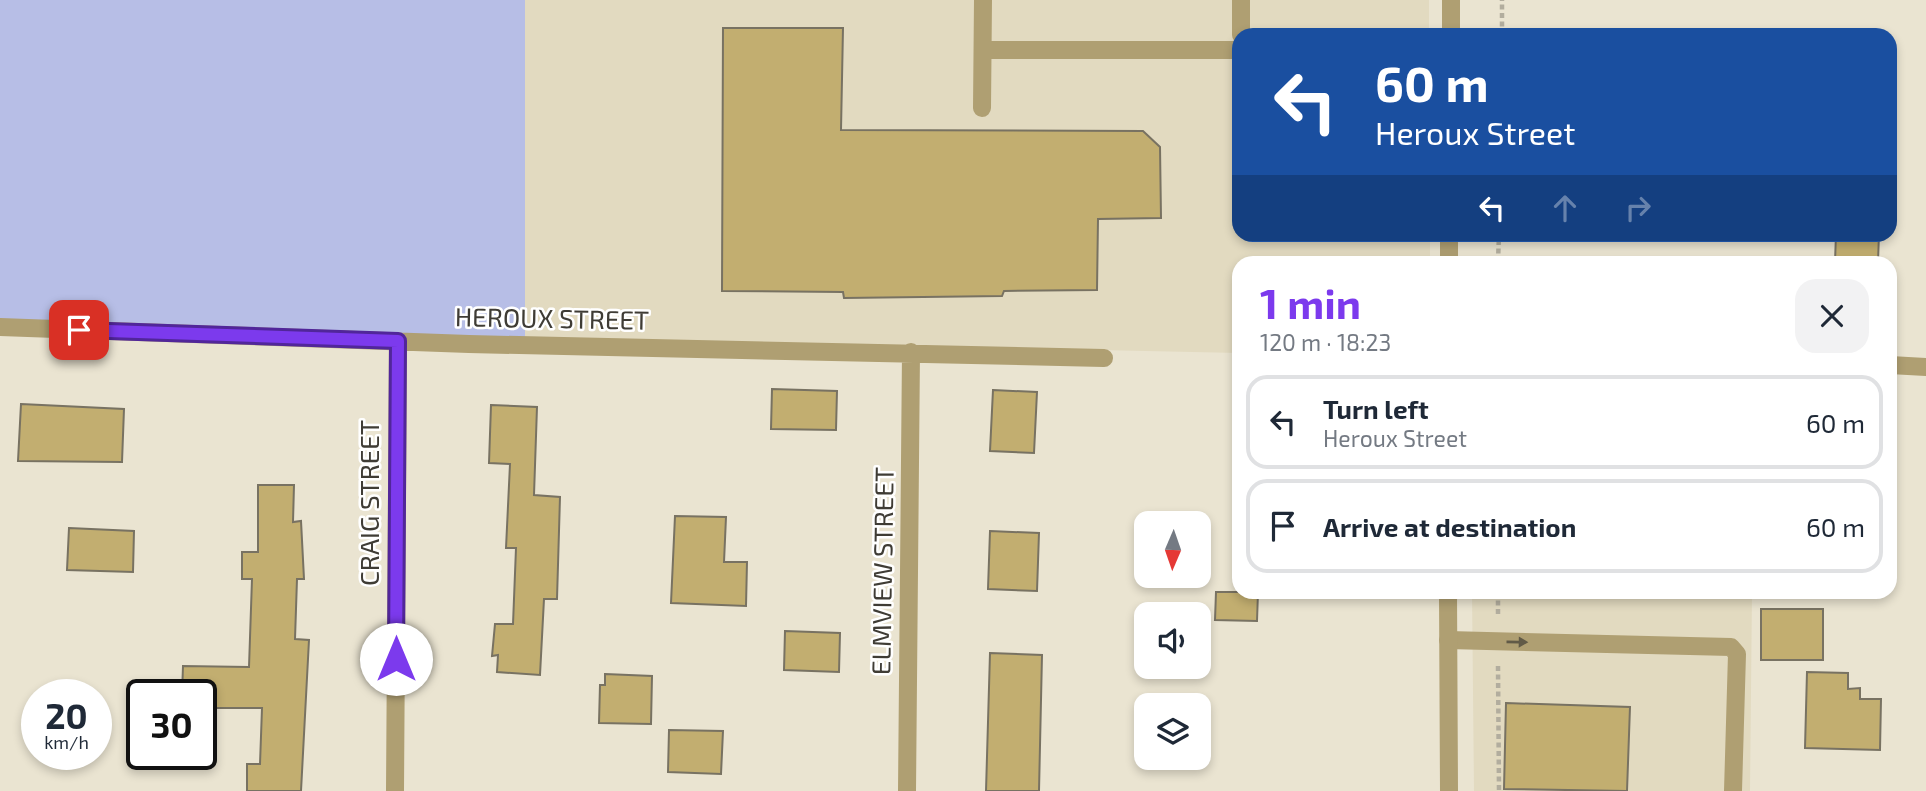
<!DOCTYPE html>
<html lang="en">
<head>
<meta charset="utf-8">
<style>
  body { margin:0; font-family:"Exo 2",sans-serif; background:#f2f2f3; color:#1f2937; height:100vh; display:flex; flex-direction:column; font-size:26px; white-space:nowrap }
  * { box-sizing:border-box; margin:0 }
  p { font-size:23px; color:#747a83 }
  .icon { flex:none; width:38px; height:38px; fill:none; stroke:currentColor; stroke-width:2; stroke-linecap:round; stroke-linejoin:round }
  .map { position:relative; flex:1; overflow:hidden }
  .sheet { position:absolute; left:1232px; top:256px; width:665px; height:343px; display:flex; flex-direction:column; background:#fff; border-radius:21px; box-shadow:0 4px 10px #0003 }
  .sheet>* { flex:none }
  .top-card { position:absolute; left:1232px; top:28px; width:665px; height:214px; border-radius:21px; box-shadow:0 4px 10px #0003; background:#1a4fa0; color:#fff; overflow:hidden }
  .needle { width:46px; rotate:182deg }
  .controls { position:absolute; left:1134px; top:511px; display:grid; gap:14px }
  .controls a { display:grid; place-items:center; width:77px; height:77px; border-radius:14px; background:#fff; box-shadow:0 4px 10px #0003; font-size:35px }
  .speed { position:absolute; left:21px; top:679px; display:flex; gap:14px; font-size:35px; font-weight:700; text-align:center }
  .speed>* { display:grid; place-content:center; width:91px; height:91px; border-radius:50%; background:#fff; box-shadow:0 4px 10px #0003; line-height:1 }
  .speed small { font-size:18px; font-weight:400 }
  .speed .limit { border:4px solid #111; border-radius:10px; background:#fff; color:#111 }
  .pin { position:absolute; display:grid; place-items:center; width:60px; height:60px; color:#fff; margin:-30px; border-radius:14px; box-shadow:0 4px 10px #0006 }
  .me { position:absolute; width:77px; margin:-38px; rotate:0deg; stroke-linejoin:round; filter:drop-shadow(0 0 5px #0008) }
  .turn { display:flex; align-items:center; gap:24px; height:147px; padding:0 28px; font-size:32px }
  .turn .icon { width:91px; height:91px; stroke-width:2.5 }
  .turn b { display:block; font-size:49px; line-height:60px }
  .lanes { display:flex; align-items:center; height:66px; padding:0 28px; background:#0003; justify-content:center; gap:35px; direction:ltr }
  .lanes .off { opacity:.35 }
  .round { display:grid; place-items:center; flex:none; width:74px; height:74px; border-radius:21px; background:#f2f2f3 }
  .headline { display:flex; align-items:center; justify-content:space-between; height:119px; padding:0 28px }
  h1 { font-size:42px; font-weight:700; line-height:52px; color:#7c3aed }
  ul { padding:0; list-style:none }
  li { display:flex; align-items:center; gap:21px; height:94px; margin:0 14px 10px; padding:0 14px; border:4px solid #e0e1e3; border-radius:21px }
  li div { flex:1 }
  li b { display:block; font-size:26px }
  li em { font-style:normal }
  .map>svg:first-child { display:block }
  .built { fill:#e2dac0 }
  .green { fill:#b7bee6 }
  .building { fill:#c2ae70; stroke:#787262; stroke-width:2 }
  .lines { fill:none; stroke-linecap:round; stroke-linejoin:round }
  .path { stroke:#b2ad9e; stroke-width:4.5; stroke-dasharray:5 3.5; stroke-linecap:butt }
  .service { stroke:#af9f72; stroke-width:18 }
  .minor { stroke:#af9f72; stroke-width:18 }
  .tertiary { stroke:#af9f72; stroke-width:18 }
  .oneway { fill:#615a47 }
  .route-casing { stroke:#51269a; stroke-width:18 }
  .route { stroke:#7c3aed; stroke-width:12 }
  .labels { text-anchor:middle; stroke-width:5; stroke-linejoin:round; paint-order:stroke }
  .street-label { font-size:26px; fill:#3f3c35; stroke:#fff }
</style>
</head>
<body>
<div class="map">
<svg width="1926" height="791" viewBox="0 0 1926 791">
  <rect width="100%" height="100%" fill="#eae4d1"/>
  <path class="built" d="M525,0H1429V35H1239V234L1430,235V262H1239V353L525,338Z
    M1472,592H1752L1750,791H1474Z"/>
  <path class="green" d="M0,0H525V338L0,320Z"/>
  <path class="building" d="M723,28H843L841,130L1143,131L1160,147L1161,218L1098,219L1097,290L1004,291L1002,296L844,298L843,292L722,291Z
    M1836,234H1879L1878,262H1835Z
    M772,389L837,391L836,430L771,429Z
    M993,390L1037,392L1034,453L990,451Z
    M21,404L124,409L122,462L18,461Z
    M491,405L537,407L534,495L560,497L557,599H544L540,675L497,672L498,655L492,656L495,624H513L516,548H506L510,464L489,463Z
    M258,485H294L293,522L301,521L304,579H297L295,639L309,640L301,791H247V764H260L262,708H201V695H182L183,666L249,667L252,579H242V552H258Z
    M675,516L726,517L724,562H747L746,606L671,603Z
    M69,528L134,531L133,572L67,570Z
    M990,531L1039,533L1037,591L988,589Z
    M1216,592H1258L1257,621L1215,620Z
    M1761,609H1823V660H1761Z
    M785,631L840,633L839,672L784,670Z
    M990,653L1042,655L1039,791H986Z
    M1807,672L1848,673V689L1860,688V699H1881L1880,750L1805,748Z
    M605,674L652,676L651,724L599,723L600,685H605Z
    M1506,703L1630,707L1627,791L1504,789Z
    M669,730L723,731L721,774L668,772Z"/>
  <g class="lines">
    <path class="path" d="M1502,35V0
      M1498,262L1499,234
      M1498,592V615
      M1498,666L1499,791"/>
    <path class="service" d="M1241,0V35
      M984,50H1239
      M982,108L983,0
      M1448,640L1731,647L1737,654L1733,791"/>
    <path class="minor" d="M0,327L469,344L1104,358
      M1890,365L1926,367
      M395,791L398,341
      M907,791L911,352"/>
    <path class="tertiary" d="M1451,35V0
      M1449,262V234
      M1448,592L1449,791"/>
  </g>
  <defs><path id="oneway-solid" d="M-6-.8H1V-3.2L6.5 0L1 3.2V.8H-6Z" transform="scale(1.75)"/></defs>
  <use class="oneway" href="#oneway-solid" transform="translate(1517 642) rotate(1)"/>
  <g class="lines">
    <defs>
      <path id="route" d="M79,330L398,341L396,659"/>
    </defs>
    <use href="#route" class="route-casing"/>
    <use href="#route" class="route"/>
  </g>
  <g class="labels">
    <g class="street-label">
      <text transform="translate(552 319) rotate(1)" y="9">HEROUX STREET</text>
      <text transform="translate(370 503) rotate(-90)" y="9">CRAIG STREET</text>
      <text transform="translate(883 571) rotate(-89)" y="9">ELMVIEW STREET</text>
    </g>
  </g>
</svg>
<div class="controls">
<a><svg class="needle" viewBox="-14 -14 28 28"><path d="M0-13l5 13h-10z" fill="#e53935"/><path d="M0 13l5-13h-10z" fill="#747a83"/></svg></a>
<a><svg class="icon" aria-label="sound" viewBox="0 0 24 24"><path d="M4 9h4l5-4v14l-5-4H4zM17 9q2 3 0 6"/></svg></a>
<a><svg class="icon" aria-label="layers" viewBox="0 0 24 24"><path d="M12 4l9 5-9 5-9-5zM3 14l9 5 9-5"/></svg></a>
</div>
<div class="speed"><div>20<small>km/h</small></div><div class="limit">30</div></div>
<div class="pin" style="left:79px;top:330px;background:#d93025"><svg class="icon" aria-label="arrive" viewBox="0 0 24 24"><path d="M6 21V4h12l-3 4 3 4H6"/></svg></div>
<svg class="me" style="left:396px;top:659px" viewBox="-20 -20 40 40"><circle r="19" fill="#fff"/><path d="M0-13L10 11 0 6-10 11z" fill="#7c3aed"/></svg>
<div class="top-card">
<div class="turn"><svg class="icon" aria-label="left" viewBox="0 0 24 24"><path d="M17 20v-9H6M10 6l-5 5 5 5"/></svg><div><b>60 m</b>Heroux Street</div></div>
<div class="lanes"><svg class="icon" aria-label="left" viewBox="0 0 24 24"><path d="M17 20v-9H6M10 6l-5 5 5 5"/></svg><svg class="icon off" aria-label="ahead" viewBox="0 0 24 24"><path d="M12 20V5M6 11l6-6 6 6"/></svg><svg class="icon off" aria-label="right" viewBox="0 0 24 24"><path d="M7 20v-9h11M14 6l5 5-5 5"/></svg></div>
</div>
<section class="sheet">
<div class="headline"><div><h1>1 min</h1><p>120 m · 18:23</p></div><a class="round"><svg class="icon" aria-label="close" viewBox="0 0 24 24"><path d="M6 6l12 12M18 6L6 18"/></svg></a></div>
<ul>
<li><svg class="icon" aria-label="left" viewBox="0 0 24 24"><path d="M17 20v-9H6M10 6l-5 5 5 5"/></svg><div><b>Turn left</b><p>Heroux Street</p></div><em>60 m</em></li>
<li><svg class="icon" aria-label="arrive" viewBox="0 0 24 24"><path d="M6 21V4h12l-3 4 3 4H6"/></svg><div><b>Arrive at destination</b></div><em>60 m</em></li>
</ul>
</section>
</div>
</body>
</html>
